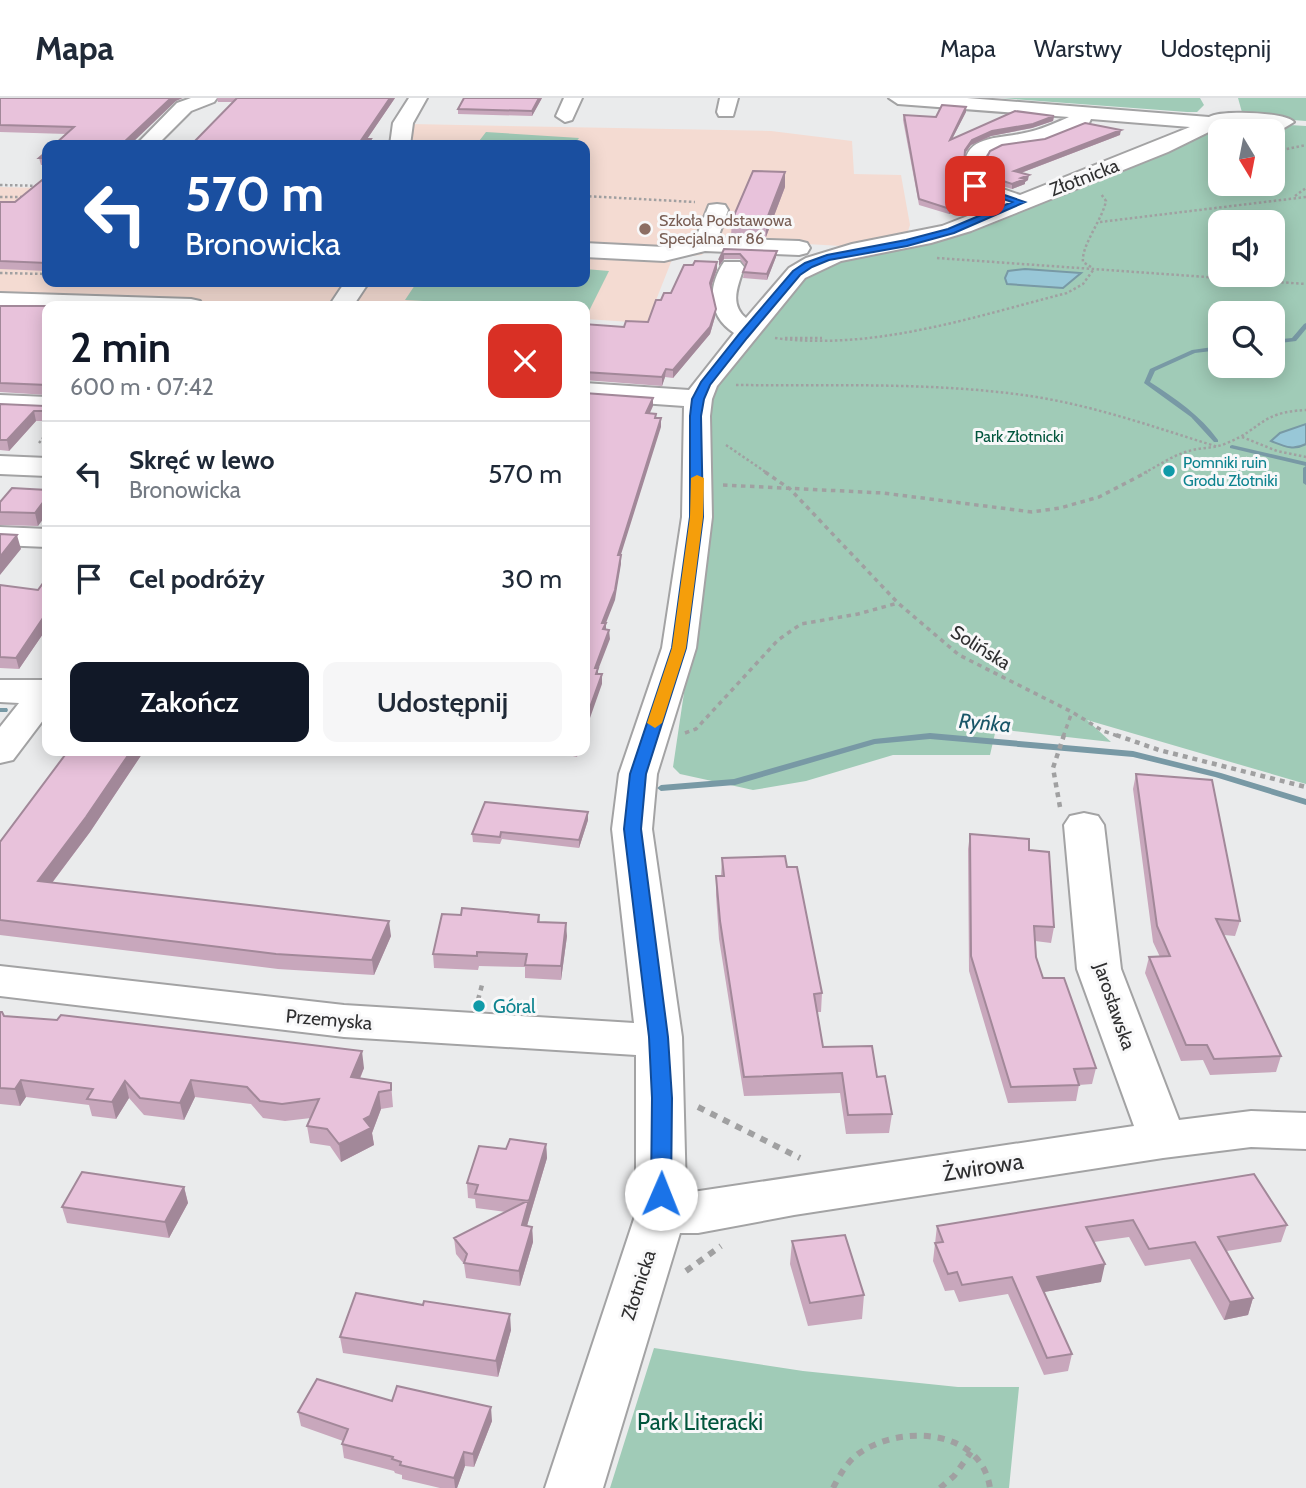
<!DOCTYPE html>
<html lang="pl">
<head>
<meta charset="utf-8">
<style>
  body { margin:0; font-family:Cabin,sans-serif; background:#f6f6f7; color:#1f2937; height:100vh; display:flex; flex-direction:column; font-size:26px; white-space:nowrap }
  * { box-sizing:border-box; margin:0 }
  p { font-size:23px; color:#747a83 }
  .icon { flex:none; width:38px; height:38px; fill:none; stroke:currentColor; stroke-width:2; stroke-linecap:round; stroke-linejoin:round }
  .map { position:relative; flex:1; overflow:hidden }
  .sheet { position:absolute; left:42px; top:203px; width:548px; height:455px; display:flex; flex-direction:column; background:#fff; border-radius:14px; box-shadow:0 4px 18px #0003 }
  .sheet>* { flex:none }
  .guide { position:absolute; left:42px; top:42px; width:548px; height:147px; border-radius:14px; box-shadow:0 4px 18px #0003; background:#1a4fa0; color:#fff; overflow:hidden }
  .needle { width:46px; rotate:170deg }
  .buttons { position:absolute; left:1208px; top:21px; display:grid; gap:14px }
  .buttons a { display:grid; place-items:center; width:77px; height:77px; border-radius:14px; background:#fff; box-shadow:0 4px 18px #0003; font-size:35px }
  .pin { position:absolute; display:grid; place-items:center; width:60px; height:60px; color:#fff; margin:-30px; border-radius:14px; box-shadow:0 4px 10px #0006 }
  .me { position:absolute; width:77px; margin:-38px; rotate:1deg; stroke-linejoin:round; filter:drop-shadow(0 0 5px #0008) }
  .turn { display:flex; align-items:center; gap:24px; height:147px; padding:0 28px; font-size:32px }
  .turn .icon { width:91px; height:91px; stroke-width:2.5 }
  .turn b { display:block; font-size:49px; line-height:60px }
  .round { display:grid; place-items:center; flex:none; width:74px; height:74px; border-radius:14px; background:#f6f6f7 }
  .head { display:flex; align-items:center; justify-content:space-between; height:119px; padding:0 28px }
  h1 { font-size:42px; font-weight:600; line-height:52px; color:#111827 }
  .primary-button { display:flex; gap:14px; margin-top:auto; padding:14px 28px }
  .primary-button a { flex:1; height:80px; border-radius:14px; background:#111827; color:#fff; font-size:28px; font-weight:600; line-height:80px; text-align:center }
  .primary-button a+a { background:#f6f6f7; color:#1f2937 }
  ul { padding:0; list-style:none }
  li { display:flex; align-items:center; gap:21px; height:105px; padding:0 28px; border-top:2px solid #e0e1e3 }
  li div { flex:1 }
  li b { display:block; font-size:26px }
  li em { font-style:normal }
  header { display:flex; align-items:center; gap:42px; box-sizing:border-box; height:98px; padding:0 35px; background:#fff; border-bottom:2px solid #e0e1e3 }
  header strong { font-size:33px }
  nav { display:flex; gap:38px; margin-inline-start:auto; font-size:24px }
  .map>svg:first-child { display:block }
  .education { fill:#f4dbd2 }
  .green { fill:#a0cbb7; fill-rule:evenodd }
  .water { fill:#98c7d7; stroke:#7899a5; stroke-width:2 }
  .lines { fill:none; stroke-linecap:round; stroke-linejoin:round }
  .stream { fill:#7899a5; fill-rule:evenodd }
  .minor-casing { stroke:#a3a3a4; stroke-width:4 }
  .path-far3 { stroke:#a0a0a1; stroke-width:2.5; stroke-dasharray:2.5 2.5; stroke-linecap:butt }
  .path-far2 { stroke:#a0a0a1; stroke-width:3.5; stroke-dasharray:4.5 4.5; stroke-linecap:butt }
  .path-far1 { stroke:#a0a0a1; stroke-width:4.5; stroke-dasharray:5 5; stroke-linecap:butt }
  .path { stroke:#a0a0a1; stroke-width:6; stroke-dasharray:7 7; stroke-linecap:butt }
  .minor { fill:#fff; fill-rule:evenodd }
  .wall { fill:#c8a7bc }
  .shaded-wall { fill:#a28899 }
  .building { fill:#e8c2db; stroke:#a28899; stroke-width:2 }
  .route { fill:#1a73e8; stroke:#114b97; stroke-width:2 }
  .slow { fill:#f59e0b }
  .education-dot { fill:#8d6e63; stroke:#f8f8f9; stroke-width:2.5 }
  .culture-dot { fill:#0f9aa8; stroke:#f8f8f9; stroke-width:2.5 }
  .labels { text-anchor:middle; stroke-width:6; stroke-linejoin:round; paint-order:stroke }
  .far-education-label { font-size:16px; fill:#785e54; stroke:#f8f8f9; text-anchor:start }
  .far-park-label { font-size:16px; fill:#00553c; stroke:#f8f8f9 }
  .far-culture-label { font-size:16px; fill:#0d838f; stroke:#f8f8f9; text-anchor:start }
  .street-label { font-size:19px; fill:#2f2f30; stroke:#f8f8f9 }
  .culture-label { font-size:19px; fill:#0d838f; stroke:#f8f8f9; text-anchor:start }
  .water-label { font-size:21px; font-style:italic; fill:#195668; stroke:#f8f8f9 }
  .near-street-label { font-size:23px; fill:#2f2f30; stroke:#f8f8f9 }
  .near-park-label { font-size:23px; fill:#00553c; stroke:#f8f8f9 }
</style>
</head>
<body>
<header>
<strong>Mapa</strong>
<nav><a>Mapa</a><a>Warstwy</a><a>Udostępnij</a></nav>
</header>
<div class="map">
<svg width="1306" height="1390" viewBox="0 0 1306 1390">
  <rect width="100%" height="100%" fill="#eaebec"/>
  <path class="education" d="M411,26L771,33L852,43L854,76L901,77L910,127L905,142L860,149L806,146L705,151L702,157L673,159L647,225L585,221L584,208L354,207L368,184H584V47H410Z
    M0,89L47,90V184H343L331,203L318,207L0,197Z"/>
  <path class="green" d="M1001,0H1200L1204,7L1197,14H1187Z
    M1238,0H1306V23L1243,18Z
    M1227,23L1306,28V686L1087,622L1111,644L996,631L990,657H893L806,683L753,692L680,676L673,669L709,426L707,314L715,285L780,207L809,176L840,160L1071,90L1217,30ZM1220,33H1272V86H1220ZM1220,124H1272V177H1220ZM1220,215H1272V268H1220Z
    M486,34L579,40L574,47H476Z
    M585,171L609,173L589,213L585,212L584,208H517L405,202L417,184H584Z
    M654,1250L803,1273L958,1289H1019L1009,1390H610Z"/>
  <path class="water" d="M1025,171L1081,175L1063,190L1007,186L1005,180L1008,173Z
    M1306,326V346C1293,353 1284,348 1271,343L1280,335Z"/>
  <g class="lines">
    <path class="stream" d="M1306,225V231L1296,243L1272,246V242L1292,240L1304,226Z
      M1220,248V252L1195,255L1155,273L1150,284C1176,301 1200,317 1218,342V344H1214L1191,319L1144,285L1150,271L1192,252Z
      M1232,347L1306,364V368L1230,350V348Z
      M1306,368V387L1303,385V370Z
      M0,610H7L8,612L7,614H0Z
      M930,635L1133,653L1221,675L1306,701V707L1215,679L1133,659L930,641L875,646L735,687L661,693L657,690L661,687L734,681L874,641Z"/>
    <defs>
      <path id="minor" d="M191,0H217L214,4L191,13L157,47H136L177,5Z
        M409,0H427L413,25L410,47H390L393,25Z
        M564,0H582L572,22L565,24L556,18Z
        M720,0H738L733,18H719L717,14Z
        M889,0H967L1209,19C1222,12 1285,14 1294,24L1284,30L1225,26L1168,54L971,133L931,145L841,163L805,180L717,288L712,301L710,318L712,419L696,550L657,676L652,731L682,939L686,1095L1134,1028L1077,871L1064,727L1070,718L1084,715L1098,718L1104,727L1121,871L1179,1022L1251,1013L1306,1015V1051L1251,1049L1163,1060L794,1117L698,1135H680L603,1390H545L636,1115V957L344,939L0,898V868L344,907L634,925L612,731L619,676L662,550L682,419L684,308L584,301V285L689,292L734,235C708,218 707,189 724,164H740L744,169C738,188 729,206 746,220L789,170L806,160L852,146L942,128L1001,105L978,98L965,88C957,32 994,44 1033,33C1045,30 1057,24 1069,19L898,6ZM1091,21L1190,29L1020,97L985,85L982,68L987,56L1001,49L1043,43L1089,25Z
        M717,106L725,107L728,112L718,140L799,143L807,145L810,150L807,155L799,157L705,153L664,163L584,159V145L664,149L695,142L709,107Z
        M345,184H369L353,208H329Z
        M0,195L191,201L200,203L203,208L0,209Z
        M0,297L47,299V315L0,313Z
        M0,358L47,360V378L0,376Z
        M0,429L47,431V449L0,447Z
        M0,582H47V617L13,662L0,665V629L19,605L0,604Z"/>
    </defs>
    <use href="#minor" class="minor-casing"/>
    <path class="path-far3" d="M1272,54L1306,47
      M0,87L47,88
      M584,98L695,104
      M1295,98L1306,90
      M0,99H27
      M1100,124L1306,99
      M937,160L1306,186
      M1091,169L1083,164C1081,148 1102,122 1106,103L1101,96
      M0,175L47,176
      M217,205L307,208
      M775,240C873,253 973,219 1067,195L1083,186L1094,171
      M785,240H822
      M736,287C831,288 928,284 1023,297C1090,306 1154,329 1218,349
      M1242,339L1277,353L1306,359
      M39,345L47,335
      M726,347L767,375
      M1144,375C1158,368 1173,357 1189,353C1201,349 1214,351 1227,345C1262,331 1260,314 1306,312"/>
    <path class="path-far2" d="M765,374L790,391L898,505L959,557L1072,614L1103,633L1121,639
      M723,387L883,395L1032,414L1060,410L1099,399L1147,374
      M685,635L696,631L778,542L801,526L858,516L898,505
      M1063,639L1072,614"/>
    <path class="path-far1" d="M1116,637L1159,652L1306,689
      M1060,709L1053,670L1064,637
      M478,902L483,883"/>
    <path class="path" d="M698,1009L800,1060
      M686,1173L721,1148
      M833,1390C840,1377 846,1365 858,1356C900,1326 981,1330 990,1390
      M940,1390L954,1378L971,1354"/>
    <use href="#minor" class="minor"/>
  </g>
  <path class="wall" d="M0,0L176,3L67,36L0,34Z
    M217,0H395L367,41L234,4H218Z
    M542,0L532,18L458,16V11Z
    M966,9V14L952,41L1054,18L1053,23L1032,30L991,38L971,47L964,56L963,83L983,102L949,116L919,107L903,22L904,17L936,19Z
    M1120,37L1021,75L1028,82L1025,84V86L1012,91L987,83L985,68V63Z
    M47,53V67H41L39,60Z
    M47,79V173L0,171V104H15Z
    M785,89L766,139L731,138L732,122Z
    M724,151L776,159L767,182L743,180L745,168L740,161H724L719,168V162Z
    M717,164V171L711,189L715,219L710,236L673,280L665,279L662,288L584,282V226L624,229L648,224L661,202L671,195L693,167Z
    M0,208H47V297L0,294Z
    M47,305V323H36L9,353L0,352V306L45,308Z
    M47,392L38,428L0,427V404Z
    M47,481V530L19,571L0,570V487L38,492Z
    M68,653H144L90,734L52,785L391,838L374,877L278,871L0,837V744Z
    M552,653H579L577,659Z
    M1136,676L1240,823L1235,838L1224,837L1281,958L1276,974L1210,977L1203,962L1181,963L1145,875L1149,859H1160L1153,844L1133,691Z
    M588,722L579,750L502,741L500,746L473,744L472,736Z
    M970,736L1029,752L1054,829L1051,845L1035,843L1036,859L1043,880L1096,970L1092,986L1079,987L1076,1003L1008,1005L969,873L968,751Z
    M722,760L787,769L822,895L821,914H817L823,949L877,979L892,1016L889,1035L846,1036L840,995L744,998L719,841L716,797V778H721Z
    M461,817H539L540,824L567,838L561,882L525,880V869L479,868L478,872L434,870L433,856Z
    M0,914L4,918L364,970L360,981L391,985L393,1009L381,1011L372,1035L374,1047L341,1064L330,1048L310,1045L307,1028L311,1020L285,1023L263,1020L251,1006L195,999L184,1022L144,1017L129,1000L116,1021L92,1018L89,1007L26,999L20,1008L0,1006Z
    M546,1046L547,1060L527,1128L532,1129L533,1144L520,1188L466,1180L464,1166L456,1156L454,1140L506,1114L476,1110L475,1101L468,1100L467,1085L506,1051Z
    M1254,1076L1287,1127L1281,1144L1227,1153L1253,1200L1248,1217L1224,1222L1190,1161L1145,1168L1129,1139L1094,1144L1101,1184L1044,1194L1072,1256L1068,1273L1044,1277L1008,1196L959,1204L954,1192L945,1193L933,1163L937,1128Z
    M184,1089L188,1105L169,1140L67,1125L62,1109Z
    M792,1143L864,1197L862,1221L808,1228L790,1166Z
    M511,1232L498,1279L343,1255L340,1239Z
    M392,1303L492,1323L474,1369L465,1368L457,1390H440L402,1381V1377L395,1375L394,1373L344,1360L342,1346L343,1343L301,1328L298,1314Z"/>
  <path class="shaded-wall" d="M171,0H183L176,3L130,47H121Z
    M390,0H395L363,47L362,41Z
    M539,0H542L532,18V13Z
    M966,9V14L949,47L950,42Z
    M1054,18L1053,23L1032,30L991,38L971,47L964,57L965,52L972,42L992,33Z
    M1121,32L1120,37L1013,78L1014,73Z
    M785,74V89L766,139V123Z
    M1029,77L1028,82L1025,84V86L1012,91V86L1021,80Z
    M984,97L983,102L949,116L950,111Z
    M777,153L776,159L767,182V176Z
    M724,156V161L719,168V162Z
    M717,164V171L710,192V185Z
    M716,211L715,219L710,236L673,280V272Z
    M666,271L665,279L662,288V279Z
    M653,300V308L646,324V315Z
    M34,313L36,323L9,353L7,342Z
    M661,320V329L618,466V457Z
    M47,399V416L38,428L35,415Z
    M17,437L21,451L0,477V459Z
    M621,457V466L615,502L606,525V535L603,540L602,525Z
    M47,514V530L19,571L16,560Z
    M609,532L610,541L598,572V580L596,586L595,570Z
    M602,576V586L584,637V626Z
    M131,653H144L90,734L42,798L38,783Z
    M588,714V722L579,750V742Z
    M389,823L391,838L374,877L372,862Z
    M566,825L567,838L561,882V868Z
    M362,953L364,970L353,996L351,979Z
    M21,982L26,999L20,1008L15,991Z
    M191,982L195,999L184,1022L180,1005Z
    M125,983L129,1000L116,1021L112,1004Z
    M379,994L381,1011L372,1035L374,1047L341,1064L339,1046L364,1021Z
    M546,1046L547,1060L530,1117L529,1103Z
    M184,1089L188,1105L169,1140L165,1124Z
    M529,1102L530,1117L523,1142L522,1127Z
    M532,1129L533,1144L520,1188L519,1173Z
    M1105,1166L1101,1184L1033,1196L1037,1179Z
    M1253,1200L1248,1217L1224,1222L1230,1204Z
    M510,1216L511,1232L498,1279L496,1263Z
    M491,1309L492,1323L474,1369L473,1356Z
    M464,1354L465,1368L457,1390H455L454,1380Z"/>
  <path class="building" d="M0,0H171L121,47H54L74,29L0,27Z
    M237,0H390L362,41H371L367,47H191Z
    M464,0H539L532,13L458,11Z
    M942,7L966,9L950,42L1015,13L1054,18L1033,26L992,33L972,42L965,52L963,83L984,97L950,111L919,101L904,17L936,19Z
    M1085,25L1121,32L1014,73L1029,77L1021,80L1025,81L1012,86L988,78L985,63L990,53L1002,47L1045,41Z
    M47,53V60H39Z
    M753,73L785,74L766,123L732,122Z
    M47,78V165L0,163V104H15Z
    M724,151L777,153L767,176L743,174L747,164L740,156H724L719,162Z
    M695,163L717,164L710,185L716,211L710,229L673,272L666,271L662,279L584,274V226L624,229L626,223L648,224L656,202H661L664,195H671L684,167H693Z
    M0,208H47V301V287L0,285Z
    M584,295L653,300L646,315L656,316L655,320H661L618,457H621L615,492L602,525H606L603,531L609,532L595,570H598L596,576H602L584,626Z
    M47,305V313H34L7,342H0V306L45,308Z
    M12,390L47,392V399L35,415L0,414V404Z
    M0,436L17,437L0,459Z
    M46,481H47V514L16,560L0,559V487L38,492Z
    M68,653H131L86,719L38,783L389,823L372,862L276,856L0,822V744Z
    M1136,676L1212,682L1240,823L1216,821L1281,958L1214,961L1207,947H1186L1149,859L1170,858L1157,828Z
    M485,704L588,714L579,742L501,734L500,739L472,736Z
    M970,736L1029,741V752L1049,754L1054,829L1034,828L1036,859L1043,880H1064L1096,970L1074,971L1079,987L1011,989L971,858Z
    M785,758L787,769H797L822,895L814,896L823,949L872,948L877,979L885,978L892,1016L848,1017L842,975L744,979L720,823L716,778H724L722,760Z
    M462,810L539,817L538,824L566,825L561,868L525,867L527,856L477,854V858L433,856L442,816L461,817Z
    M0,914H2L4,918L57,922L61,917L362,953L351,979L391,985V992L379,994L370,1018L364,1021L371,1030L339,1046L327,1031L307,1028L319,1001L282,1006L260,1003L247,989L191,982L180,1005L140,1000L125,983L112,1004L87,1001L93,991L21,982L15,991L0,990Z
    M510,1041L546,1046L529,1103L475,1096L478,1087L467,1085L479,1048L506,1051Z
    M82,1074L184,1089L165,1124L62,1109Z
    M1254,1076L1287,1127L1218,1139L1253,1200L1230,1204L1195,1144L1149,1151L1133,1122L1086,1129L1105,1166L1037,1179L1072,1256L1047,1260L1012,1179L962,1187L957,1174L948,1176L935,1145L943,1144L937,1128Z
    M529,1102L522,1127L532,1129L519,1173L464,1165L467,1156L454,1140Z
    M845,1137L864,1197L810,1205L792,1143Z
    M356,1195L423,1207L424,1203L510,1216L496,1263L340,1239Z
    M317,1281L392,1303L397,1288L491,1309L473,1356L464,1354L454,1380L400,1367L401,1364L392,1361L393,1359L342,1346L348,1331L298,1314Z"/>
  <path class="route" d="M972,86L1025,104L954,135L907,148L829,162L812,169L800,177L747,240L710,287L704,301L701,318L703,419L686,550L646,676L641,731L668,939L672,1000L671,1096L668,1102L661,1104L654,1102L651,1096L652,1000L649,939L624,731L630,676L672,550L690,419V318L692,301L701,284L740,235L793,173L805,165L827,157L906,142L948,131L1012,104L972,90Z"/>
  <path class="slow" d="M697,377L704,380L703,419L686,550L662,625L655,630L647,625L672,550L690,419L691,380Z"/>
  <circle class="education-dot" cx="645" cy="131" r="7"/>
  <g class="culture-dot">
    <circle cx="1169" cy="373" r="7"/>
    <circle cx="479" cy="908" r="7"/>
  </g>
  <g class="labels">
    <g class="far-education-label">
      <text x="659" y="128">Szkoła Podstawowa<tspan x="659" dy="18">Specjalna nr 86</tspan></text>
    </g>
    <g class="far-park-label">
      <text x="1019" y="344">Park Złotnicki</text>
    </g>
    <g class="far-culture-label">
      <text x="1183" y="370">Pomniki ruin<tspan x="1183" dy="18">Grodu Złotniki</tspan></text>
    </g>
    <g class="street-label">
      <text transform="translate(1084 79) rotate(-21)" y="7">Złotnicka</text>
      <text transform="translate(981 549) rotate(32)" y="7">Solińska</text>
      <text transform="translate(1115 908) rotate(71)" y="7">Jarosławska</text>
      <text transform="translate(329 921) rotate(5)" y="7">Przemyska</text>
      <text transform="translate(638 1187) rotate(-72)" y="7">Złotnicka</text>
    </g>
    <g class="culture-label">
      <text x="493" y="915">Góral</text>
    </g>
    <g class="water-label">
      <text transform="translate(985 625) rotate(5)" y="7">Ryńka</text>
    </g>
    <g class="near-street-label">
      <text transform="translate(983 1069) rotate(-9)" y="8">Żwirowa</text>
    </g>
    <g class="near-park-label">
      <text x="700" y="1332">Park Literacki</text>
    </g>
  </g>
</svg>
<div class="buttons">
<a><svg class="needle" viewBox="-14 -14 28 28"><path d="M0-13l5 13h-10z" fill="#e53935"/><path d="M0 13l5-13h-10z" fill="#747a83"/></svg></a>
<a><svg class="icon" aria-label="sound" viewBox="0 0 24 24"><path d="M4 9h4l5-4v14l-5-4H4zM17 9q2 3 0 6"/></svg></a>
<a><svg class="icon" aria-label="search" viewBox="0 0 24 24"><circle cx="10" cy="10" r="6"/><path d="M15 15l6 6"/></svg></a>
</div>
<div class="pin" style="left:975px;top:88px;background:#d93025"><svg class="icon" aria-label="arrive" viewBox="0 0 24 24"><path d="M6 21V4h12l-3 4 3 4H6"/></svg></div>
<svg class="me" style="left:661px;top:1096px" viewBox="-20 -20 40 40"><circle r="19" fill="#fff"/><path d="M0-13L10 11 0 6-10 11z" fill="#1a73e8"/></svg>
<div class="guide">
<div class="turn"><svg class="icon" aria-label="left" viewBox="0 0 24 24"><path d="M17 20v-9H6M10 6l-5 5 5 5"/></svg><div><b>570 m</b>Bronowicka</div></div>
</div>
<section class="sheet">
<div class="head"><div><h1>2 min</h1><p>600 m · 07:42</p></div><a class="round" style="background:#d93025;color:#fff"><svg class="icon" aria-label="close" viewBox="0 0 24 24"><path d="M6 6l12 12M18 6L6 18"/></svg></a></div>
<ul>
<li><svg class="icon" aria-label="left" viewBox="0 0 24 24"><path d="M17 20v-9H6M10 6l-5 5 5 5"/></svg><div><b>Skręć w lewo</b><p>Bronowicka</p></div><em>570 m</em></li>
<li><svg class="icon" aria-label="arrive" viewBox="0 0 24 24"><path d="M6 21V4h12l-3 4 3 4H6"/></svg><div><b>Cel podróży</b></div><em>30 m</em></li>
</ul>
<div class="primary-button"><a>Zakończ</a><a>Udostępnij</a></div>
</section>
</div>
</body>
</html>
